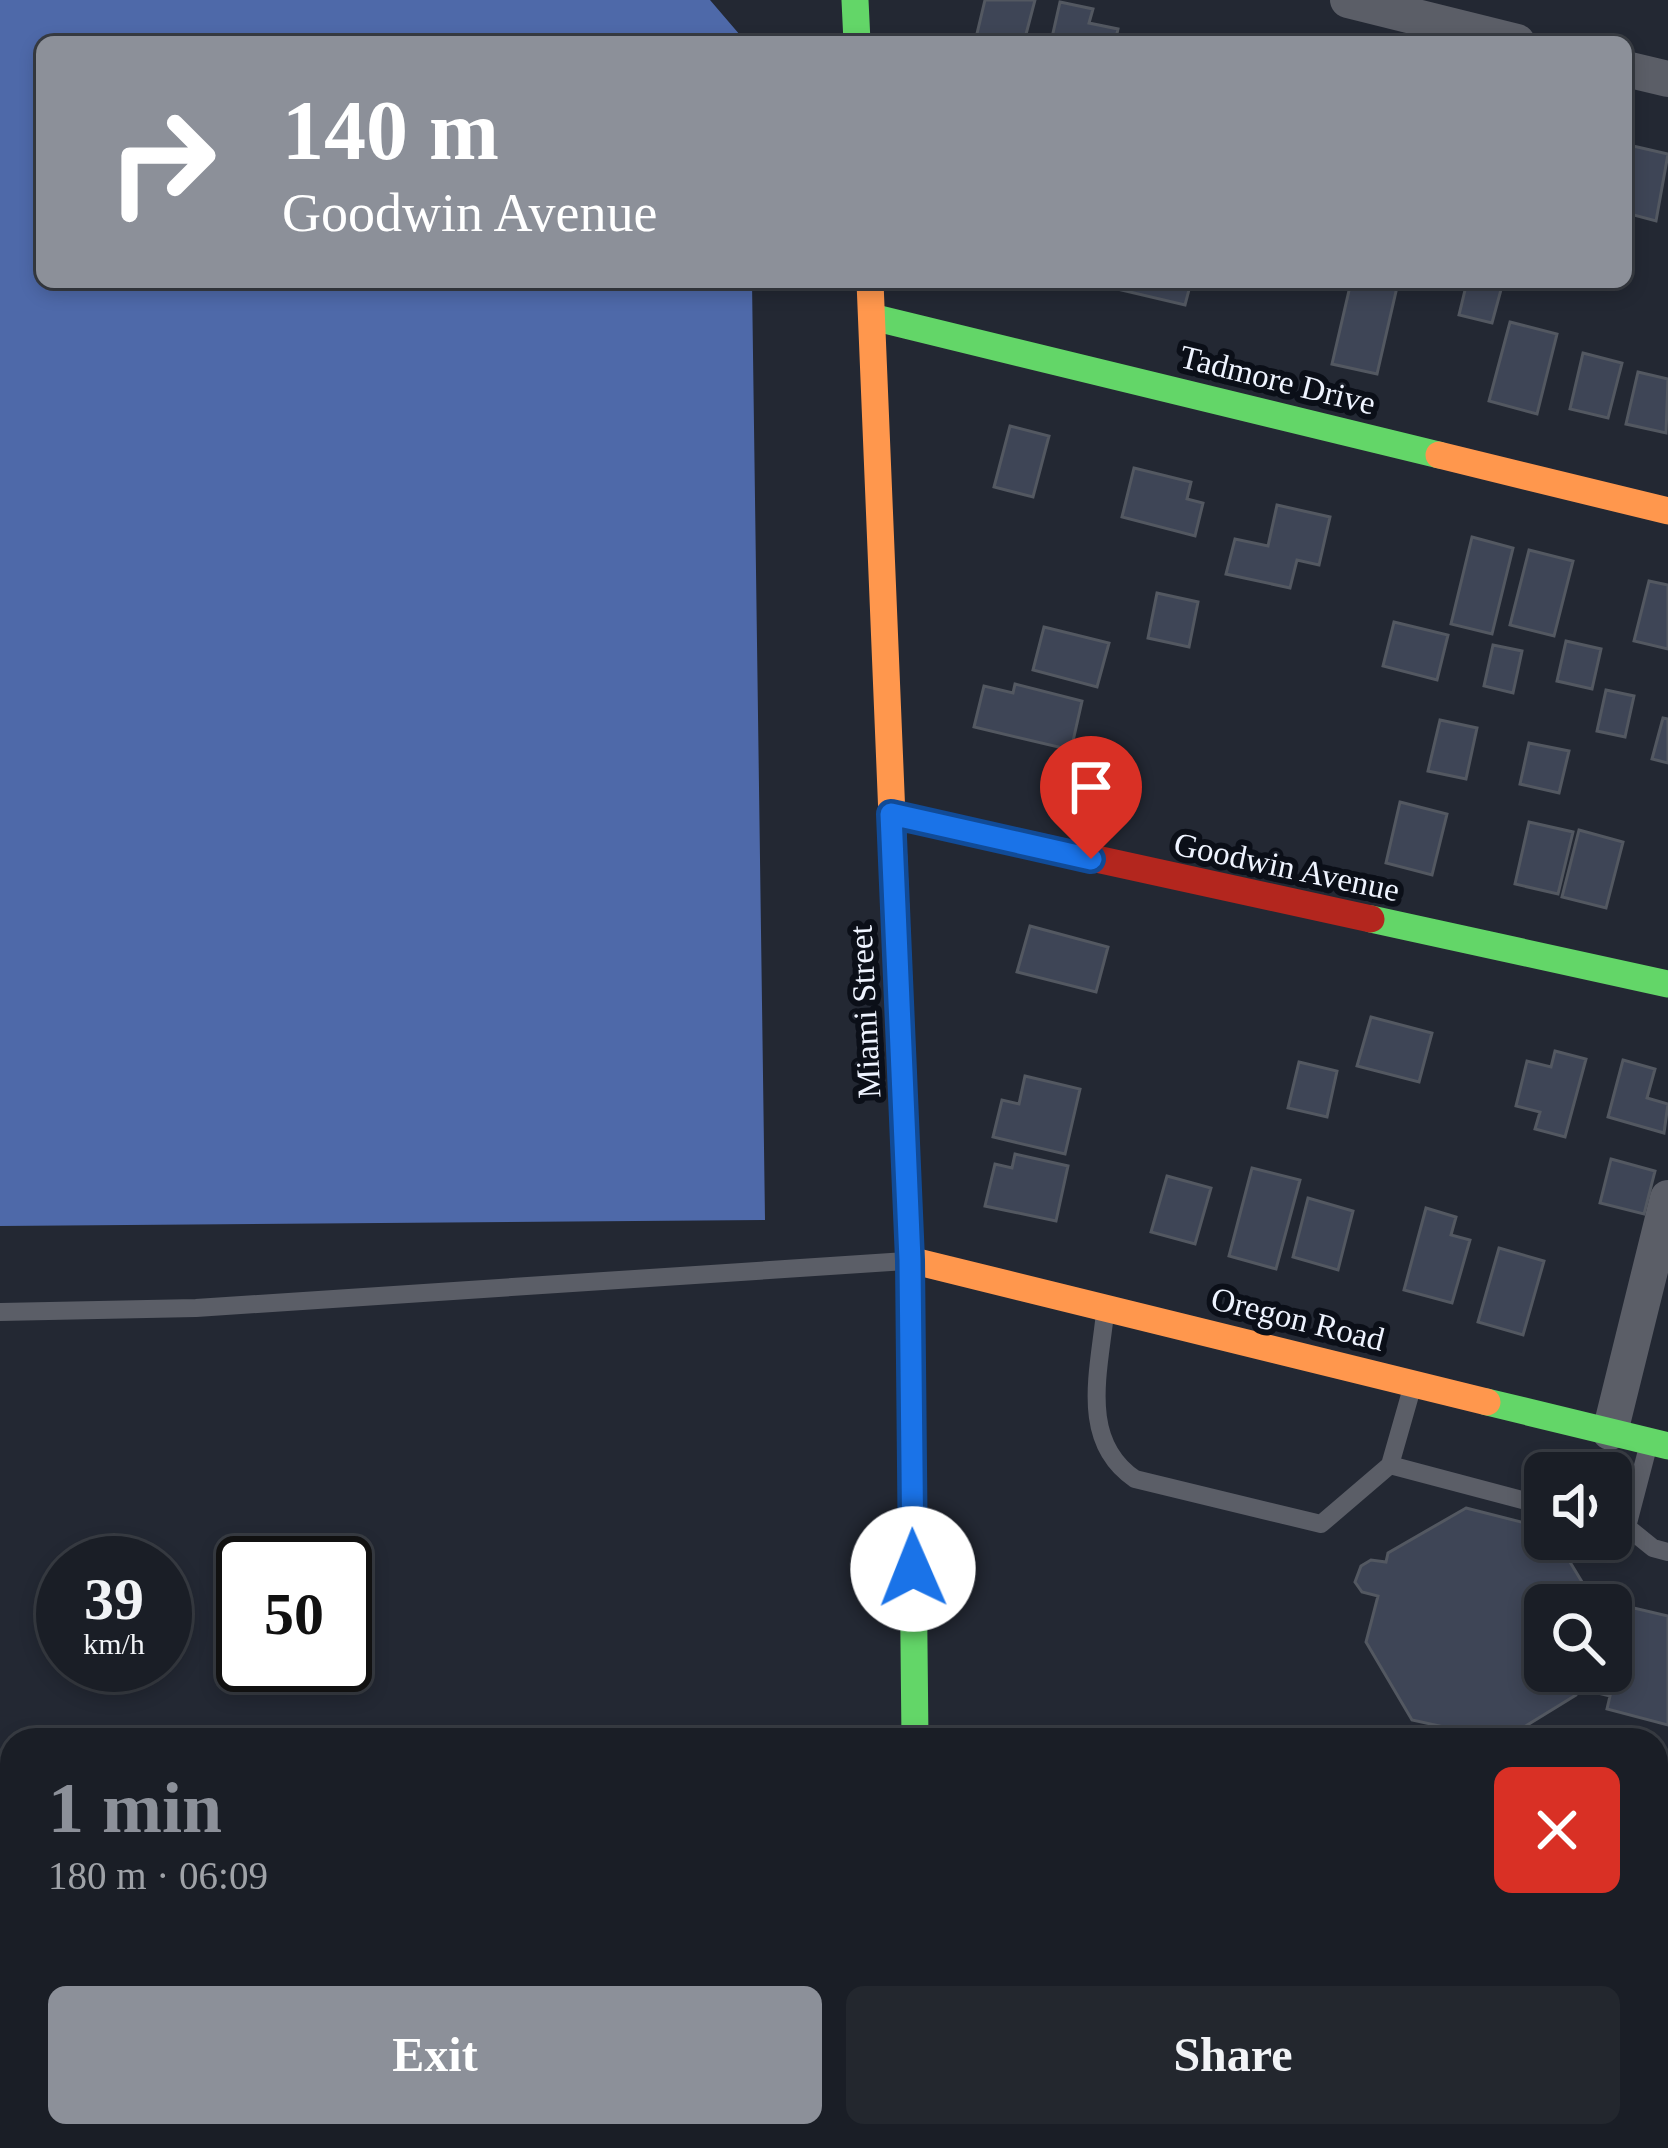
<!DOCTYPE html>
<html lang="en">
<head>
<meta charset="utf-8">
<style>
  body { margin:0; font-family:"Times New Roman",serif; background:#23272e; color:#f1f3f6; height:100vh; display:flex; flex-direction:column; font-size:45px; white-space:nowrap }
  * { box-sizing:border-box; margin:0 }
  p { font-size:39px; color:#9fa2a7 }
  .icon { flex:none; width:66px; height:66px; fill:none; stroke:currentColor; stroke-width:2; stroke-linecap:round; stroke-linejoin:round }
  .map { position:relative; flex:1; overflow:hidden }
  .side { position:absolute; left:0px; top:1728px; width:1668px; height:420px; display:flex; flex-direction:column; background:#1a1e26; border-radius:36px 36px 0 0; box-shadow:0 6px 18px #0003,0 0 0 3px #383c43 }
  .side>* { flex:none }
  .banner { position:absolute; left:36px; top:36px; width:1596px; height:252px; border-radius:18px; box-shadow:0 6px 18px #0003,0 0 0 3px #383c43; background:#8c9099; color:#fff; overflow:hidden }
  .fabs { position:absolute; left:1524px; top:1452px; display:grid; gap:24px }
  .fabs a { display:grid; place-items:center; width:108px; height:108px; border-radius:18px; background:#1a1e26; box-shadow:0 6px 18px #0003,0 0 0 3px #383c43; font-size:60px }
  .speed { position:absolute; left:36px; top:1536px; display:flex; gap:24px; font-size:60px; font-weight:700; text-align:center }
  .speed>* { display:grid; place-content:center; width:156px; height:156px; border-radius:50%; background:#1a1e26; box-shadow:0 6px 18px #0003,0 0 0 3px #383c43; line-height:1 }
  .speed small { font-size:30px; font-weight:400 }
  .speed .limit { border:6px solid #111; border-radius:18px; background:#fff; color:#111 }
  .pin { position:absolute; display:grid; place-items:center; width:102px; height:102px; color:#fff; margin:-123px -51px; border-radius:50% 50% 50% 0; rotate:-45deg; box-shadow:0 0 12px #0007 }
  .pin .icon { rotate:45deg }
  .me { position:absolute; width:132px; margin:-66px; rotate:359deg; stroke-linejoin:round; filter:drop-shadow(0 0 9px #0008) }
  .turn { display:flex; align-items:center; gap:42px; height:252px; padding:0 48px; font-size:54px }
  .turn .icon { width:156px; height:156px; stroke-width:2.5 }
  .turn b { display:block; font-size:84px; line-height:102px }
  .round { display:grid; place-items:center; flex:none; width:126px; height:126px; border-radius:18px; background:#23272e }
  .summary { display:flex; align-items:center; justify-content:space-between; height:204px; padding:0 48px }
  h1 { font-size:72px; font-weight:600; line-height:90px; color:#8c9099 }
  .button { display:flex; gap:24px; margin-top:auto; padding:24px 48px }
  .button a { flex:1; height:138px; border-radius:18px; background:#8c9099; color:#fff; font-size:48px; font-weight:600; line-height:138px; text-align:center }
  .button a+a { background:#23272e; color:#f1f3f6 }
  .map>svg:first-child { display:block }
  .water { fill:#4e69a9 }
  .building { fill:#3e4556; stroke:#535861; stroke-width:3 }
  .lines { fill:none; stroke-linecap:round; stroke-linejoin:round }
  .lane { stroke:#5b5e67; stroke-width:18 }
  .street { stroke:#5b5e67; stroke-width:36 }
  .fast { stroke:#63d668; stroke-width:27 }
  .slow { stroke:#ff974d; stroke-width:27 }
  .jam { stroke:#b3261e; stroke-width:27 }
  .route-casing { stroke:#114b97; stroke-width:30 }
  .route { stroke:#1a73e8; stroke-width:21 }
  .labels { text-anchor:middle; stroke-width:12; stroke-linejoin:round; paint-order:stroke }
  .street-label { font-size:33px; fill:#eff4ff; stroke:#0b0f18 }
</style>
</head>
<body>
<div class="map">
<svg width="1668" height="2148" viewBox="0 0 1668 2148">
  <rect width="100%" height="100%" fill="#232833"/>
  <path class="water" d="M0,0H710L746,42H42V282H752L765,1220L0,1226Z"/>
  <path class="building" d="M985,0H1035L1024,42H975Z
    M1060,2L1093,9L1089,23L1118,29L1115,42H1051Z
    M1633,146L1668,154L1656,221L1626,213Z
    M1123,282H1191L1185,305L1121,290Z
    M1351,282L1397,287L1377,374L1332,364Z
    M1467,282L1502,286L1492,323L1459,315Z
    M1510,322L1557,334L1537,414L1489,401Z
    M1583,353L1622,363L1608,418L1570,409Z
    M1638,372L1668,379L1666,433L1626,424Z
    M1010,426L1049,436L1033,497L994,487Z
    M1134,468L1191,482L1187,499L1203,503L1195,536L1122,517Z
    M1277,505L1330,517L1319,565L1297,560L1290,588L1226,574L1235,539L1268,546Z
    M1472,537L1513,548L1492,634L1451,624Z
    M1529,550L1573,561L1554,636L1510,625Z
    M1649,581L1668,585V649L1634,641Z
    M1157,593L1198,602L1189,647L1148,638Z
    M1394,622L1448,635L1437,680L1383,666Z
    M1044,627L1109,643L1097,687L1033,670Z
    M1566,641L1601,649L1592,689L1557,681Z
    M1493,645L1522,651L1513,693L1484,686Z
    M1015,684L1082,701L1071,750L974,727L984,686L1013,693Z
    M1606,690L1634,696L1625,737L1597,731Z
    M1663,718L1668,719V763L1652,759Z
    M1440,720L1477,728L1466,779L1428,771Z
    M1529,743L1569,751L1559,793L1520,784Z
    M1400,802L1447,814L1432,875L1386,863Z
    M1529,822L1573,832L1558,894L1515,884Z
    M1579,830L1623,842L1606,908L1562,897Z
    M1030,926L1108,947L1096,992L1017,972Z
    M1371,1017L1432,1033L1419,1082L1357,1066Z
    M1555,1051L1586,1059L1565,1137L1535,1129L1540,1112L1516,1106L1527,1061L1551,1067Z
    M1623,1060L1655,1069L1647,1098L1668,1104L1664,1133L1608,1117Z
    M1299,1062L1337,1071L1327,1117L1288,1108Z
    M1025,1076L1080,1089L1065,1154L993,1137L1002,1100L1019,1104Z
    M1015,1154L1068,1166L1056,1221L985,1206L995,1164L1012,1168Z
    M1611,1159L1655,1171L1644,1214L1600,1203Z
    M1252,1168L1300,1180L1276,1269L1229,1256Z
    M1167,1176L1211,1188L1195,1244L1151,1232Z
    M1308,1198L1353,1211L1338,1270L1293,1257Z
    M1426,1208L1456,1217L1451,1235L1470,1240L1452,1303L1404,1290Z
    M1499,1248L1544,1261L1523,1335L1478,1322Z
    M1466,1508L1545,1528V1539H1556L1596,1605H1545V1671H1611V1617L1631,1622L1634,1608L1668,1616V1725L1607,1709L1610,1696L1578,1688L1576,1695L1503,1740L1412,1720L1366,1642L1378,1596L1362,1592L1355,1582L1361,1566L1371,1560L1386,1562L1388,1553Z"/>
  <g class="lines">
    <path class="lane" d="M0,1312L196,1308L906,1261
      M1105,1313C1099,1372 1079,1441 1135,1479L1321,1524L1390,1465
      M1412,1388L1390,1465L1545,1506
      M1611,1523L1627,1527L1649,1443
      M1627,1527L1653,1548L1668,1552"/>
    <path class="street" d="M1348,0L1517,42
      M1626,69L1668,79
      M1610,1432L1668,1198"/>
    <path class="fast" d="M855,0L857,42
      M872,317L1439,455
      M1371,919L1668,984
      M900,1011L910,1260L915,1740
      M1487,1402L1668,1446
      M923,2136V2148
      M1637,2136L1644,2148"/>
    <path class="slow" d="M870,282L900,1011
      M1439,455L1668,511
      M910,1260L1487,1402"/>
    <path class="jam" d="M891,814L1371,919
      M1656,2010L1668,2020"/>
  </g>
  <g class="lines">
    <defs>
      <path id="route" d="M913,1569L910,1260L891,814L1091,859"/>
    </defs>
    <use href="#route" class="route-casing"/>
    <use href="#route" class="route"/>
  </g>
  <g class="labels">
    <g class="street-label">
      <text transform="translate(1278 379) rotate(14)" y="12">Tadmore Drive</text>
      <text transform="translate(1287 866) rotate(12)" y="12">Goodwin Avenue</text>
      <text transform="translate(864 1012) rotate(-93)" y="12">Miami Street</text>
      <text transform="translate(1298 1318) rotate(14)" y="12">Oregon Road</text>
    </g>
  </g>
</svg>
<div class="fabs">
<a><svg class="icon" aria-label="sound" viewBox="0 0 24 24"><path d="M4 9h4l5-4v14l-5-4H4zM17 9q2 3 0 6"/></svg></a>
<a><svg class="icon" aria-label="search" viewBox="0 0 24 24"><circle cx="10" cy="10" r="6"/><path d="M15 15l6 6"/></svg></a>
</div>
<div class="speed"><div>39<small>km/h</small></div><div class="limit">50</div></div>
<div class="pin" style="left:1091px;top:859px;background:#d93025"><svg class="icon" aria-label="arrive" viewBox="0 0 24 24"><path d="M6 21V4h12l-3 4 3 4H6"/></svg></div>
<svg class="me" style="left:913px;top:1569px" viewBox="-20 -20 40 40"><circle r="19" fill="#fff"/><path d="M0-13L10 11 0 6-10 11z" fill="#1a73e8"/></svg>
<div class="banner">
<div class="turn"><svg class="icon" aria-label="right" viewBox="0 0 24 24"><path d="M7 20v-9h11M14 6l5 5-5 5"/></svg><div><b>140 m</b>Goodwin Avenue</div></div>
</div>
<section class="side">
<div class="summary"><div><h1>1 min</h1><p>180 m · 06:09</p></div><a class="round" style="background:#d93025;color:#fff"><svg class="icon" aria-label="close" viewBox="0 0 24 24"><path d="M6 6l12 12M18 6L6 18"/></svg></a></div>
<div class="button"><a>Exit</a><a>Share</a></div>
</section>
</div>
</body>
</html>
